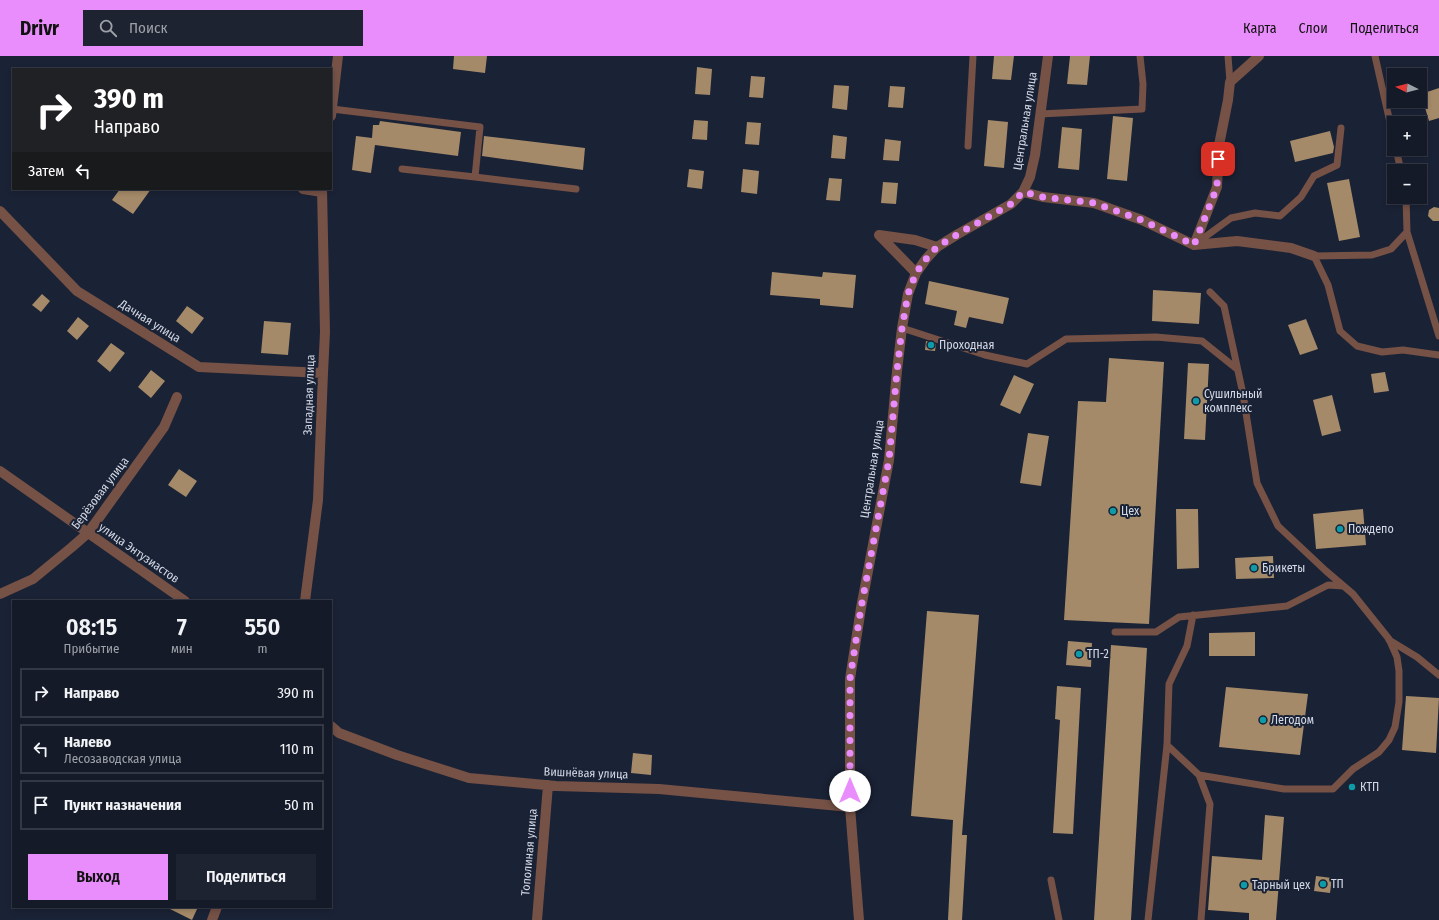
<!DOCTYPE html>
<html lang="ru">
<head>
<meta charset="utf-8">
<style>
  body { margin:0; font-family:"Fira Sans Condensed",sans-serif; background:#1d2330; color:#f1f3f6; height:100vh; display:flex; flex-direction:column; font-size:15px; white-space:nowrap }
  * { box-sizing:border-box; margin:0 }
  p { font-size:13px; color:#9da1a8 }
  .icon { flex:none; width:22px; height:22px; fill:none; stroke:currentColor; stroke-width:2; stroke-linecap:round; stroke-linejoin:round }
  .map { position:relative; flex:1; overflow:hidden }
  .side { position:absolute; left:12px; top:544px; width:320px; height:308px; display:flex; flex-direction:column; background:#141a28; border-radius:0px; box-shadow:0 2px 6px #0003,0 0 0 1px #333845 }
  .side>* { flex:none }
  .guide { position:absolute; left:12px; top:12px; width:320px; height:122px; border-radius:0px; box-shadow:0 2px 6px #0003,0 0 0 1px #333845; background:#202124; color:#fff; overflow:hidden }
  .needle { width:26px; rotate:276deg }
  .buttons { position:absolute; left:1387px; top:12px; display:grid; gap:8px }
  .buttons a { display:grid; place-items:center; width:40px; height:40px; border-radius:0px; background:#141a28; box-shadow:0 2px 6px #0003,0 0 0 1px #333845; font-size:20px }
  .pin { position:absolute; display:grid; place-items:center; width:34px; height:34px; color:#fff; margin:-17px; border-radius:8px; box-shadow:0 2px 6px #0006 }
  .me { position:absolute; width:44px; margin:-22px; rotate:0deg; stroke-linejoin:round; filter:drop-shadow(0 0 3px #0008) }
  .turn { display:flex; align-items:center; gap:14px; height:84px; padding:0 16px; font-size:18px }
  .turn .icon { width:52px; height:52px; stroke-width:2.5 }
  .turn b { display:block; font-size:28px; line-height:34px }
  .then { display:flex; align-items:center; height:38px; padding:0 16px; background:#0003; gap:8px; font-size:15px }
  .eta { display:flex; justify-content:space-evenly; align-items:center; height:68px; text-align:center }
  .eta b { font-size:24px; font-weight:600; line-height:28px }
  .cta { display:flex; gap:8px; margin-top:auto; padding:8px 16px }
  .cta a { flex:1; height:46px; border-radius:0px; background:#ea8dfc; color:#111; font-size:16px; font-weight:600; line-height:46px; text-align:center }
  .cta a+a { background:#1d2330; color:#f1f3f6 }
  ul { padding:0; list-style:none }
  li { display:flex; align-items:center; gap:12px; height:50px; margin:0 8px 6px; padding:0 8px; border:2px solid #333845; border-radius:0px }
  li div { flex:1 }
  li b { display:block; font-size:15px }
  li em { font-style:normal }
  header { display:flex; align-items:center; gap:24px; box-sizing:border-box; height:56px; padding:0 20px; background:#ea8dfc; color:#111 }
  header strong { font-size:19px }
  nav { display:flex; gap:22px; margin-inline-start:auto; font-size:14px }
  .search { width:280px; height:36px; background:#1d2330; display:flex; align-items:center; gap:10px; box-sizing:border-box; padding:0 14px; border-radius:0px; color:#9da1a8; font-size:15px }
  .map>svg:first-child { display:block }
  .building { fill:#a58a69 }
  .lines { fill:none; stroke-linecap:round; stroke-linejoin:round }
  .service { stroke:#755146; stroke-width:7 }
  .minor { stroke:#755146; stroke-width:10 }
  .tertiary { stroke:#755146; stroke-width:10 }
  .route { stroke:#ea8dfc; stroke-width:7; stroke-dasharray:0 12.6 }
  .culture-dot { fill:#0f9aa8; stroke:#1a2235; stroke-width:1.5 }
  .labels { text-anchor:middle; stroke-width:4; stroke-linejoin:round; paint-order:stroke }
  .street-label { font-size:12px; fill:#d3d9e6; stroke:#1a2235 }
  .poi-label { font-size:12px; fill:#d3d9e6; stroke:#1a2235; text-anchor:start }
</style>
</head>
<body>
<header>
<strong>Drivr</strong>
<div class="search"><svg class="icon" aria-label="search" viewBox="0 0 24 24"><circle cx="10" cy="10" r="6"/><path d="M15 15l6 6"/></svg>Поиск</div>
<nav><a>Карта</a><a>Слои</a><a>Поделиться</a></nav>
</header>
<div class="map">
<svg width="1439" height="864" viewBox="0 0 1439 864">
  <rect width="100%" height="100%" fill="#1a2235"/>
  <path class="building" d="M454,0H487L485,17L453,13Z
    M994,0H1014L1011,24L992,23Z
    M1070,0H1090L1087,29L1067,28Z
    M697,11L712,13L710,39L695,38Z
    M751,20L765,21L763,42L749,41Z
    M834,29L849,30L847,54L832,52Z
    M890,30L905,31L903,52L888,51Z
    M1439,32V62L1429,65L1421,38Z
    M1113,60L1133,62L1127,125L1107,123Z
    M694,64L708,65L707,84L692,83Z
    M988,64L1008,66L1004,112L984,110Z
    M380,65L461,76L458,100L375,89L371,117L352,114L356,80L372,82L373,69H379Z
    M747,66L761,67L759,89L745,88Z
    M1062,71L1082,73L1079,114L1058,112Z
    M1330,75L1334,91L1333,97L1295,106L1290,85Z
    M833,79L847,81L845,103L831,102Z
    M484,80L585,92L583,114L482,100Z
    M885,83L901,85L899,105L883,104Z
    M689,113L704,115L702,133L687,131Z
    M743,113L759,115L757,138L741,136Z
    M829,122L842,123L840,145L826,144Z
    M1349,123L1360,181L1339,185L1327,127Z
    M883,126L898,127L896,148L881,147Z
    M120,133H151L133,158L112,144Z
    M1434,151L1439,152V165H1433L1428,160L1429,154Z
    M772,216L822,221L823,216L856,219L853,252L820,249V243L770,239Z
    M929,225L1009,242L1003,268L969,261L966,272L954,269L957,255L925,248Z
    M1153,234L1201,237L1199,268L1152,265Z
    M42,238L50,245L41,256L32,249Z
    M187,250L204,262L192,278L176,265Z
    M78,261L89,270L77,284L67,275Z
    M1306,263L1318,293L1300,299L1288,269Z
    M264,265L291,267L288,299L261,297Z
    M926,285L936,288L935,295L925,294Z
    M111,287L125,297L110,316L97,305Z
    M1109,302L1164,306L1149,568L1064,564L1078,345L1106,346Z
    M1188,307L1209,308L1205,384L1184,383Z
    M151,314L165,325L151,342L138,331Z
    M1385,316L1389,335L1374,337L1371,318Z
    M1014,319L1034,328L1020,358L1000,349Z
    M1332,339L1341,375L1322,380L1313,344Z
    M1028,377L1049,380L1041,430L1020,427Z
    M179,413L197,425L186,441L168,429Z
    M1176,453H1198L1199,512L1177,513Z
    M1363,453L1366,489L1316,493L1313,458Z
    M1273,500L1274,522L1236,523L1235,502Z
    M927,555L979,559L962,779H967L962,864H948L953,764L911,760Z
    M1255,576V600H1209V577Z
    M1068,585L1092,587L1091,611L1066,609Z
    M1111,589L1147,592L1131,864H1094Z
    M1057,630L1081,632L1073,778L1053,777L1060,664L1055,663Z
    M1226,631L1308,638L1300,699L1219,691Z
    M1406,640L1439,642L1436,697L1402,694Z
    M633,697L652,699L651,719L631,717Z
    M1265,759L1284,761L1276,864H1249V857L1208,854L1212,800L1262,804Z
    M1316,820L1332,822L1330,837L1314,835Z
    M166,851H198L192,864Z"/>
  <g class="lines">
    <path class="service" d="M1228,0L1230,26
      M1375,0L1394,84
      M332,53L480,71L475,121L576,133
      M1040,58L1142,53L1143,28L1140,0
      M968,90L973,0
      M1396,93L1401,115
      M402,113L475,121
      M1406,141L1407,176L1391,193L1372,199L1314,200L1328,229L1340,275L1357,290L1382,296L1403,294L1439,299
      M1407,176L1439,280
      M1194,189L1231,162L1255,157L1280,160L1301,141L1314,120L1337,109L1341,72
      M902,272L985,299L1027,308L1066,283L1156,281L1202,285L1237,313
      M1115,576H1156L1179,561L1287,550L1328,529L1343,530
      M1389,584L1417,601L1439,619
      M1167,689L1199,719L1284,733H1333L1353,713L1379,696L1389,684L1395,671L1399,646V615L1397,601L1389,583L1353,538L1326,515L1278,470L1257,427L1243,338L1224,250L1210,236
      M1199,719L1210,748L1201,864
      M1051,824L1059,864
      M1148,864L1167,689L1169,628L1187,590L1193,559"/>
    <path class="minor" d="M331,60L338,0
      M303,133L322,136
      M1023,136L1043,141L1094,147L1142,164L1194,189L1237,185L1291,192L1314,200
      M0,155L77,235L199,311L323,317
      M879,179L916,217
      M1194,189L1217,131L1219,89L1228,44L1230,26L1259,0
      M0,415L185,545
      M0,538L33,523L72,491L88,477L164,371L177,341
      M305,545L318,444L323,317L325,276L322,133
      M331,670L339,677L397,699L469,722L556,730L659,733L850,751
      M212,864L217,851
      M537,864L548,729
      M859,864L850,751V623L861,552L889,404L897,315L902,272L908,238L916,217L926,203L937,191L915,184L879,179"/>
    <path class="tertiary" d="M937,191L958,178L1011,148L1023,136L1030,121L1035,99L1048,0"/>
  </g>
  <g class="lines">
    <path class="route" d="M850,735V623L861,552L889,404L897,315L902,272L908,238L916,217L926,203L937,191L958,178L1011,148L1023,136L1043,141L1094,147L1142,164L1194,189L1217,131L1218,103"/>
  </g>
  <g class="culture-dot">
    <circle cx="931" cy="289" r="4"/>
    <circle cx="1196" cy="345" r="4"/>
    <circle cx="1113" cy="455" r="4"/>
    <circle cx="1340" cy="473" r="4"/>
    <circle cx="1254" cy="512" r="4"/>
    <circle cx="1079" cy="598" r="4"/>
    <circle cx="1263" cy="664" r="4"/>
    <circle cx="1352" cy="731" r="4"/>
    <circle cx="1323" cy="828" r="4"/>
    <circle cx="1244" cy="829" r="4"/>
  </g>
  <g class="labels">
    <g class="street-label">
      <text transform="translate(1025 65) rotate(-81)" y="4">Центральная улица</text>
      <text transform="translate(150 265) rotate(32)" y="4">Дачная улица</text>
      <text transform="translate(309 339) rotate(-88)" y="4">Западная улица</text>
      <text transform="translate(872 413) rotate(-81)" y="4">Центральная улица</text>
      <text transform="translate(100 437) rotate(-53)" y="4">Берёзовая улица</text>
      <text transform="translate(139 497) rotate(35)" y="4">улица Энтузиастов</text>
      <text transform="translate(586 717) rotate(2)" y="4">Вишнёвая улица</text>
      <text transform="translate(529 796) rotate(-85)" y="4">Тополиная улица</text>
    </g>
    <g class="poi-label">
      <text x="939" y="293">Проходная</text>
      <text x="1204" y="342">Сушильный<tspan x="1204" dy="14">комплекс</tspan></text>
      <text x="1121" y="459">Цех</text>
      <text x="1348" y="477">Пождепо</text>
      <text x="1262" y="516">Брикеты</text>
      <text x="1087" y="602">ТП-2</text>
      <text x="1271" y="668">Легодом</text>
      <text x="1360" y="735">КТП</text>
      <text x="1331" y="832">ТП</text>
      <text x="1252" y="833">Тарный цех</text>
    </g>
  </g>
</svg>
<div class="buttons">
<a><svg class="needle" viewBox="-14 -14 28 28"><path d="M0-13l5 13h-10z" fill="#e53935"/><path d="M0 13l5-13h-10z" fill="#9da1a8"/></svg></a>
<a>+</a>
<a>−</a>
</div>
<div class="pin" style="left:1218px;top:103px;background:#d93025"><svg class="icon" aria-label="arrive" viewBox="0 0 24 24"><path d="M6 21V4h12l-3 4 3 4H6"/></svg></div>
<svg class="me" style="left:850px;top:735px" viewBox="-20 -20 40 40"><circle r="19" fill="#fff"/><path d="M0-13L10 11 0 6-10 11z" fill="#ea8dfc"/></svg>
<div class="guide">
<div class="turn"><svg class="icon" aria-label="right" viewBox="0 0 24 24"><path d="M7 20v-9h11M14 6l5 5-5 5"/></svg><div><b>390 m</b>Направо</div></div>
<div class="then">Затем<svg class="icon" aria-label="left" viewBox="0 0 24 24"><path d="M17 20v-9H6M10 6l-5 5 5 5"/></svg></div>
</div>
<section class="side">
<div class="eta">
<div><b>08:15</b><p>Прибытие</p></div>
<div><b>7</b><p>мин</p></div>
<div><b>550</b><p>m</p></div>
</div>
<ul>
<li><svg class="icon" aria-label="right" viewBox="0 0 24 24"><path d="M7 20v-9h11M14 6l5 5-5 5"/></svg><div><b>Направо</b></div><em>390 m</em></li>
<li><svg class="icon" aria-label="left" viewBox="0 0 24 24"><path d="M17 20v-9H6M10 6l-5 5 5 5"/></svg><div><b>Налево</b><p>Лесозаводская улица</p></div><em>110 m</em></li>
<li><svg class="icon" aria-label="arrive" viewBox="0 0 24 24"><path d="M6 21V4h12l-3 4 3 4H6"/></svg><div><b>Пункт назначения</b></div><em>50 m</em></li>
</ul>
<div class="cta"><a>Выход</a><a>Поделиться</a></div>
</section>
</div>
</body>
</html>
